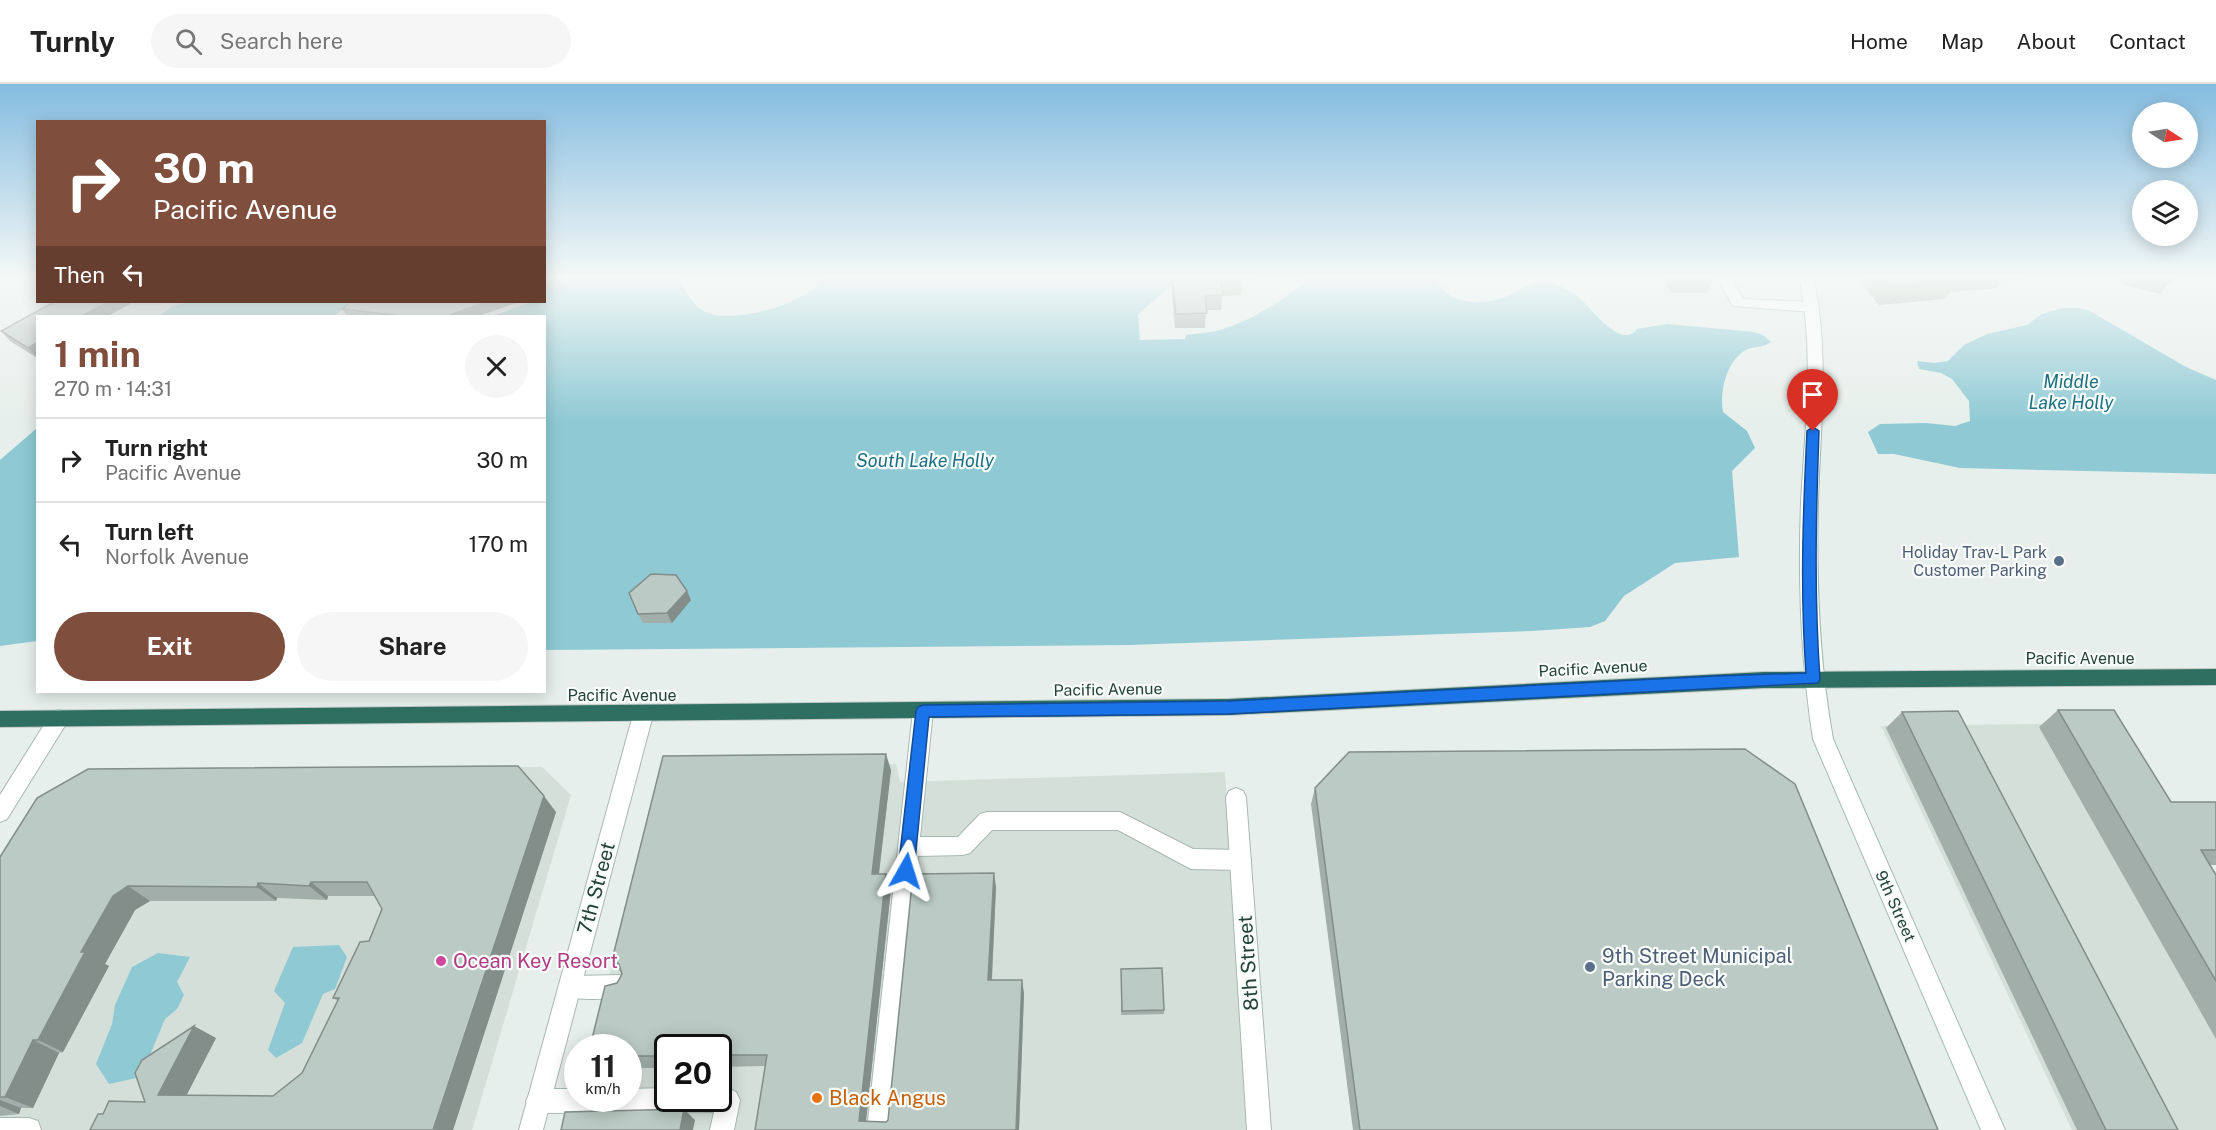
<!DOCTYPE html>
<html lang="en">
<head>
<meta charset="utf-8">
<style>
  body { margin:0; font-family:"Public Sans",sans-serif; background:#f6f6f6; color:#222; height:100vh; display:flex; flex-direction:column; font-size:22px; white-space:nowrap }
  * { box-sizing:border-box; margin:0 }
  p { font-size:20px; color:#767676 }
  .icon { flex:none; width:33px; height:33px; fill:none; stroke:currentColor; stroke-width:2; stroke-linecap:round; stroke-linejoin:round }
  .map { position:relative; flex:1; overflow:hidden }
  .sheet { position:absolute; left:36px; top:231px; width:510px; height:378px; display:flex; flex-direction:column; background:#fff; border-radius:0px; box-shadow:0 3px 15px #0003 }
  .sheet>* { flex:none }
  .guide { position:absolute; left:36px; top:36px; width:510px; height:183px; border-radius:0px; box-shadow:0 3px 15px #0003; background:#804e3d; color:#fff; overflow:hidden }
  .needle { width:39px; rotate:102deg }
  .tools { position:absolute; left:2132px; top:18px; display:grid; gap:12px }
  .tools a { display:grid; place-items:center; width:66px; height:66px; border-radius:50%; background:#fff; box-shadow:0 3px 15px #0003; font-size:30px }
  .speed { position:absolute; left:564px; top:950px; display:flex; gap:12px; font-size:30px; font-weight:700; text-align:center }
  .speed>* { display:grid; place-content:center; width:78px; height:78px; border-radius:50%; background:#fff; box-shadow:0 3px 15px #0003; line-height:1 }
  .speed small { font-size:15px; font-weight:400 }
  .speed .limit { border:3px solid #111; border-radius:9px; background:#fff; color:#111 }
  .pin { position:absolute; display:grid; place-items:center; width:51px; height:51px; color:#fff; margin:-62px -26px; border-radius:50% 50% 50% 0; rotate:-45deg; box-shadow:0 0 6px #0007 }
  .pin .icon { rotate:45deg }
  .me { position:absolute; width:66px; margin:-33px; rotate:6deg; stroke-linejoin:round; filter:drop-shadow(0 0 4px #0008) }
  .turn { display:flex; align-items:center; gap:21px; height:126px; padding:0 18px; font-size:27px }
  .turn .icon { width:78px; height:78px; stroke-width:2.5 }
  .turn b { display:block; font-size:42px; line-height:51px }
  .then { display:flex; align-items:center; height:57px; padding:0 18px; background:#0003; gap:12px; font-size:22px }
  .round { display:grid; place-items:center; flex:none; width:63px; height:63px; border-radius:32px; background:#f6f6f6 }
  .summary { display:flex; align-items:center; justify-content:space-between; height:102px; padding:0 18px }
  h1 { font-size:36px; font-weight:700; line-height:45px; color:#804e3d }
  .cta { display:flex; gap:12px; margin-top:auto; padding:12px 18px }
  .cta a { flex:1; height:69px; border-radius:36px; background:#804e3d; color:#fff; font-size:24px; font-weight:700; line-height:69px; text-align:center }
  .cta a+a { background:#f6f6f6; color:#222 }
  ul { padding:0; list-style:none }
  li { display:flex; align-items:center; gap:18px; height:84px; padding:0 18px; border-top:2px solid #e0e0e0 }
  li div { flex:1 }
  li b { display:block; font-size:22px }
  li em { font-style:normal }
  header { display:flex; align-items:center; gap:36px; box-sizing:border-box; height:84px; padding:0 30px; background:#fff; border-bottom:2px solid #e0e0e0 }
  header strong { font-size:28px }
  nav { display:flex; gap:33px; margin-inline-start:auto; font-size:21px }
  .search { width:420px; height:54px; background:#f6f6f6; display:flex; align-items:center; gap:15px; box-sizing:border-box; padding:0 21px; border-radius:33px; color:#767676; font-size:22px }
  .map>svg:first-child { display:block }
  .built { fill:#d4dfda; fill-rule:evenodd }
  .water { fill:#8ec9d4 }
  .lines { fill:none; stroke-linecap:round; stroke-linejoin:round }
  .lane-casing { stroke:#a8b8b2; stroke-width:2 }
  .street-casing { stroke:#a8b8b2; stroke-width:2 }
  .secondary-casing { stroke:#a4bbb3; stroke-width:2 }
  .highway-casing { stroke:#c2cac8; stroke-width:2 }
  .lane { fill:#fff; fill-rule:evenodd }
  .street { fill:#fff; fill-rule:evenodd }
  .secondary { fill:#fff; fill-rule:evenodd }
  .highway { fill:#2f6f62; fill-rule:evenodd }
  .wall { fill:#a1aea9 }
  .shaded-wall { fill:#838d89 }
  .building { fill:#bbcac4; stroke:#838d89; stroke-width:1.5 }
  .route { fill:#1a73e8; stroke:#114b97; stroke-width:1.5 }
  .service-dot { fill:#5c6f8a; stroke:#f7fbf9; stroke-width:2 }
  .hotel-dot { fill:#d1479c; stroke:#f7fbf9; stroke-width:2 }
  .food-dot { fill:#e8710a; stroke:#f7fbf9; stroke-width:2 }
  .labels { text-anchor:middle; stroke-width:4.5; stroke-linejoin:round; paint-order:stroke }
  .service-label { font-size:16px; fill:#4e5e75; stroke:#f7fbf9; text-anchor:end }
  .street-label { font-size:16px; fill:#24423a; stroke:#f7fbf9 }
  .water-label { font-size:18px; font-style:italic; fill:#1c6f80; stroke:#f7fbf9 }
  .near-street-label { font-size:20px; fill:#24423a; stroke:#f7fbf9 }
  .near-service-label { font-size:20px; fill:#4e5e75; stroke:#f7fbf9; text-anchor:start }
  .near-hotel-label { font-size:20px; fill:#b23c85; stroke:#f7fbf9; text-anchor:start }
  .near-food-label { font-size:20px; fill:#c56008; stroke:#f7fbf9; text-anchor:start }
</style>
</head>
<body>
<header>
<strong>Turnly</strong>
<div class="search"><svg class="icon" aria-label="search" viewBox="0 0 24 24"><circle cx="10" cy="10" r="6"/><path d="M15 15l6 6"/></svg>Search here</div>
<nav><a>Home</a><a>Map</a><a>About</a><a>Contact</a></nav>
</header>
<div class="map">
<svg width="2216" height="1046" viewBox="0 0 2216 1046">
  <rect width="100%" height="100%" fill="#e6efeb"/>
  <path class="built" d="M2109,639L2200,787H2216V1046H2072L1881,642Z
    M896,680L900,698L1225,688L1250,1046H570L628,1014V963H591L657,702L671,684ZM668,963H718V1014H668Z
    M542,683L571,711L472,1046H0V802L93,687Z"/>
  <path class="water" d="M551,192H677C684,204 690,218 702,226C726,243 812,220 824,192H1177L1172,201L1138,230L1140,256L1185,255L1186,251C1198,249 1212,249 1223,245C1249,238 1292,212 1310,192H1435C1444,220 1478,222 1502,214C1519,209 1531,194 1550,199C1561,201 1574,209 1582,216C1592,226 1622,266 1637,245L1667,240L1754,248L1763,251L1771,258C1763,264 1756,262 1748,265C1727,274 1719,308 1723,328L1747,347L1755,364L1732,387L1739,473L1675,479L1624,512L1605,537L1590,543L1532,547L1129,561L545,566L544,232H493L531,218H544L545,206Z
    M189,218H354L333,232H159L173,222Z
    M2062,224H2079L2090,227L2186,283L2216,296V390L1960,384L1894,370H1878L1868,348L1880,340L1926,339L1955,342L1970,337L1969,317L1952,295L1941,289L1919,285L1917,277L1934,279L1948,277L1964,261L1987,250L2027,241L2042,230Z
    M37,344V557L0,562V376Z
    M339,861L347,873L335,905L323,910L302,959L276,974L268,966L285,919L274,907L293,863Z
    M158,869L190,873L177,898L184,911L177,925L165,935L141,993L109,1000L96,980L112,940L115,921L132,883Z"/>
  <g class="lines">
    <defs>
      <path id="lane" d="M1716,192H1730L1743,215L1813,218L1820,223L1813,228L1733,222Z
        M923,619L930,621L933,627L920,753H958L980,730L987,728H1120L1193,765L1241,766L1248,769L1251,776L1248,783L1241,786L1191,785L1118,746H992L970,769L963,771L918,772L891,1046H867L913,627L916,621Z
        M620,891L628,894L631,902L628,910C611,916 579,917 562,911L559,903L562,895L570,892Z
        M668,1004V1014H718V1004H728L736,1008L740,1016L734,1046H710L714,1028L538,1029L530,1025L526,1017L530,1009L538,1005H578V1014H628V1005Z
        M0,1034H29L38,1037L41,1046H0Z"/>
      <path id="street" d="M643,623L650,625L653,631L543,1046H519L633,631L636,625Z
        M59,626L66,628L69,634L66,640L7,735L0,738V711L52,628Z
        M1236,704L1243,707L1246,713L1271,1046H1247L1226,713L1229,707Z"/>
      <path id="secondary" d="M1799,192H1813C1830,268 1820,343 1818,419C1816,498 1819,577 1833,655L2005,1046H1981L1813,655C1801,577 1798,498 1801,419C1805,343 1815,268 1799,192Z"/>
      <path id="highway" d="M2216,585V601L1764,604L1228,631L0,643V627L1228,615L1764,588Z"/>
    </defs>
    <use href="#lane" class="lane-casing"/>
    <use href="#street" class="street-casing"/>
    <use href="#secondary" class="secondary-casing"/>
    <use href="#highway" class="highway-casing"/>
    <use href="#lane" class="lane"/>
    <use href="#street" class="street"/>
    <use href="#secondary" class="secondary"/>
    <use href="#highway" class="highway"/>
  </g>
  <path class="wall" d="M1192,192H1261L1260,196H1243L1241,211L1222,212L1221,226H1206L1205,244H1175L1172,211V196H1192Z
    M1663,192H1715L1707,209H1671Z
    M1856,192H2049L2048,193L2002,198L1997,204L1950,208L1945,215L1879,221Z
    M2122,192H2177L2172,199L2168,198V200L2160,210L2121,200Z
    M54,218H128L130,220L108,232H38V273L37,274L10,257L1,247Z
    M351,218H519L478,232H347L342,225Z
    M691,516L672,539H643L638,530Z
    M2058,626L2171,718H2216V781H2210L2216,791V955L2039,643Z
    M1902,628L2178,1046H2077L1886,644Z
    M891,686L879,790H886L891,805L866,1037L886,1038L888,1036L996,803L992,896L1024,909L1019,1046H755L765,982L718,983V963H668V984H628V963L617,899L622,890L612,876Z
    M1315,704L1938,1046H1353L1311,720Z
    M556,728L453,1046L103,1030L145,1018L216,954L186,1011L273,1012L302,989L338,917L333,914L369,857L382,825L375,812H328L327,816L277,814L276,817H150L135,826L105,880L109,882L63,968L59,969L33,1024H21L19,1030L0,1032V773Z
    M1121,885L1164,926V930L1121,931Z"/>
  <path class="shaded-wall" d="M108,218H128L130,220L108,232H82Z
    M486,218H519L478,232H448L450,231Z
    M38,258V273L37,274L28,264Z
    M687,507L691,516L672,539L667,529Z
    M886,670L891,686L877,805L872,790Z
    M544,712L556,728L453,1046H433Z
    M994,789L996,803L991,909L988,896Z
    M886,790L891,805L865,1046L859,1037Z
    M311,798L328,812L327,816L309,802Z
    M258,799L277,814L276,817L257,803Z
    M128,802L150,817L135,826L105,880L109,882L63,968L38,956L81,868L113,812Z
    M1022,896L1024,909L1019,1046H1016Z
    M194,942L216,954L181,1022L158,1011Z
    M33,956L59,969L33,1024L5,1013Z
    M0,1016L21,1024L19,1030L0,1022Z
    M684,1025L695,1036L693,1046H680Z"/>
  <path class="building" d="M1194,192H1242L1243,196L1221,197L1223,211L1205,212L1207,229L1176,230L1172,196H1195Z
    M1883,192H1955L1958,196L1891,202Z
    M2141,192H2168V200Z
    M54,218H108L82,232H38V258L28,264L1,247Z
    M351,218H486L450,231L448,232H402L342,225Z
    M651,490L676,491L687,507L667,529L638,530L629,509Z
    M2058,626H2114L2171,718H2216V766H2201L2216,791V897Z
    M1958,627L2178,1046H2106L1902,628Z
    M1745,665L1795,700L1938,1046H1360L1315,704L1349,668Z
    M886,670L872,790H886L859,1037L886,1038L888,1036L913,790L994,789L988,896H1022L1016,1046H755L767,971H718V963H668V972H628V963H590L605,902L617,899L622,890L619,880L612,876L663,672Z
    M518,682L544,712L433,1046H90L98,1030H103L109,1017L145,1018L135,989L142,976L194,942L158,1011L273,1012L302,989L339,914H333L360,858L369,857L382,825L367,798H311L309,802L258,799L257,803L128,802L113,812L81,868H85L38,956H33L5,1013H0V773L37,714L88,685Z
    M1162,884L1164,926L1122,927L1121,885Z
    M684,1025L680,1046H561L565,1028Z"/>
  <linearGradient id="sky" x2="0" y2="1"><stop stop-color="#84bce0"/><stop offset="0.57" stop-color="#f4f8f6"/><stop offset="1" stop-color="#f4f8f6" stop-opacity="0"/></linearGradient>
  <rect width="2216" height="339" fill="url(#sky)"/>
  <path class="route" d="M1813,343L1819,347C1816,430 1814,512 1820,595L1818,599L1228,630L929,633L914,787L912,792L906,794L900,792L898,787L916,627L918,623L923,621L1228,617L1715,592L1806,589C1800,508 1803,428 1807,347Z"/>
  <g class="service-dot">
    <circle cx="2059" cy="477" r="6"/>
    <circle cx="1590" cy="883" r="6"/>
  </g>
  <circle class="hotel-dot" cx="441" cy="877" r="6"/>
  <circle class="food-dot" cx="817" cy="1014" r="6"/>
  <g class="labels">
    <g class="service-label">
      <text x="2047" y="474">Holiday Trav-L Park<tspan x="2047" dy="18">Customer Parking</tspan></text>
    </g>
    <g class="street-label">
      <text x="2080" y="580">Pacific Avenue</text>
      <text transform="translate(1593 584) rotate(-3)" y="6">Pacific Avenue</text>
      <text transform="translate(1108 605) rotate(-1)" y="6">Pacific Avenue</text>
      <text x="622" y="617">Pacific Avenue</text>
      <text transform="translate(1896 822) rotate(66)" y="6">9th Street</text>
    </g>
    <g class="water-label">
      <text x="2071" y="304">Middle<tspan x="2071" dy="21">Lake Holly</tspan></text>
      <text x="925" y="383">South Lake Holly</text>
    </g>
    <g class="near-street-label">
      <text transform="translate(596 804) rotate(-75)" y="7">7th Street</text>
      <text transform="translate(1248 879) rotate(-94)" y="7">8th Street</text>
    </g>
    <g class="near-service-label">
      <text x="1602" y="879">9th Street Municipal<tspan x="1602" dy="23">Parking Deck</tspan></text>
    </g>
    <g class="near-hotel-label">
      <text x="453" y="884">Ocean Key Resort</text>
    </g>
    <g class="near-food-label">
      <text x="829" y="1021">Black Angus</text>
    </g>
  </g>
</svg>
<div class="tools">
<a><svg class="needle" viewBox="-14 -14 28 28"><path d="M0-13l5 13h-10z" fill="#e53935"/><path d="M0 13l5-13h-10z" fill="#767676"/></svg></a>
<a><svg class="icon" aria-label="layers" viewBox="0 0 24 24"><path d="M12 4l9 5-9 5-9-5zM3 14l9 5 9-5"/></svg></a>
</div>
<div class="speed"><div>11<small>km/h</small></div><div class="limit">20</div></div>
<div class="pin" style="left:1813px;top:347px;background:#d93025"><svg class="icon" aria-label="arrive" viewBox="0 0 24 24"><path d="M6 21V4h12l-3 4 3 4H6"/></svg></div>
<svg class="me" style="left:906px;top:787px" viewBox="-20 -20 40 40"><path d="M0-17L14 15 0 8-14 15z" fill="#1a73e8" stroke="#fff" stroke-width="4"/></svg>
<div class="guide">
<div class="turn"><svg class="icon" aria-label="right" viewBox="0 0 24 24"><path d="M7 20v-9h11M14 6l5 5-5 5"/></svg><div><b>30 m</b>Pacific Avenue</div></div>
<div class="then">Then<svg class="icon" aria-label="left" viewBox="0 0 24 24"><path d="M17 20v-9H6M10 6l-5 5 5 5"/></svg></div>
</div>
<section class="sheet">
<div class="summary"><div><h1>1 min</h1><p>270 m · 14:31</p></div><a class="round"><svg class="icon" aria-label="close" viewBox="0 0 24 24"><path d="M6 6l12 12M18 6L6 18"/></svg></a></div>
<ul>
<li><svg class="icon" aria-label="right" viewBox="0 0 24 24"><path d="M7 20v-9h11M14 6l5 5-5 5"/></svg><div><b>Turn right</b><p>Pacific Avenue</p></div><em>30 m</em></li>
<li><svg class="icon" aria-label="left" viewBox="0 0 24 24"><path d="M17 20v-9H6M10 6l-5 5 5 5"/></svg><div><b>Turn left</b><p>Norfolk Avenue</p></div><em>170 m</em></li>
</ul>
<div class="cta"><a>Exit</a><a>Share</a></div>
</section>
</div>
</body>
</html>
